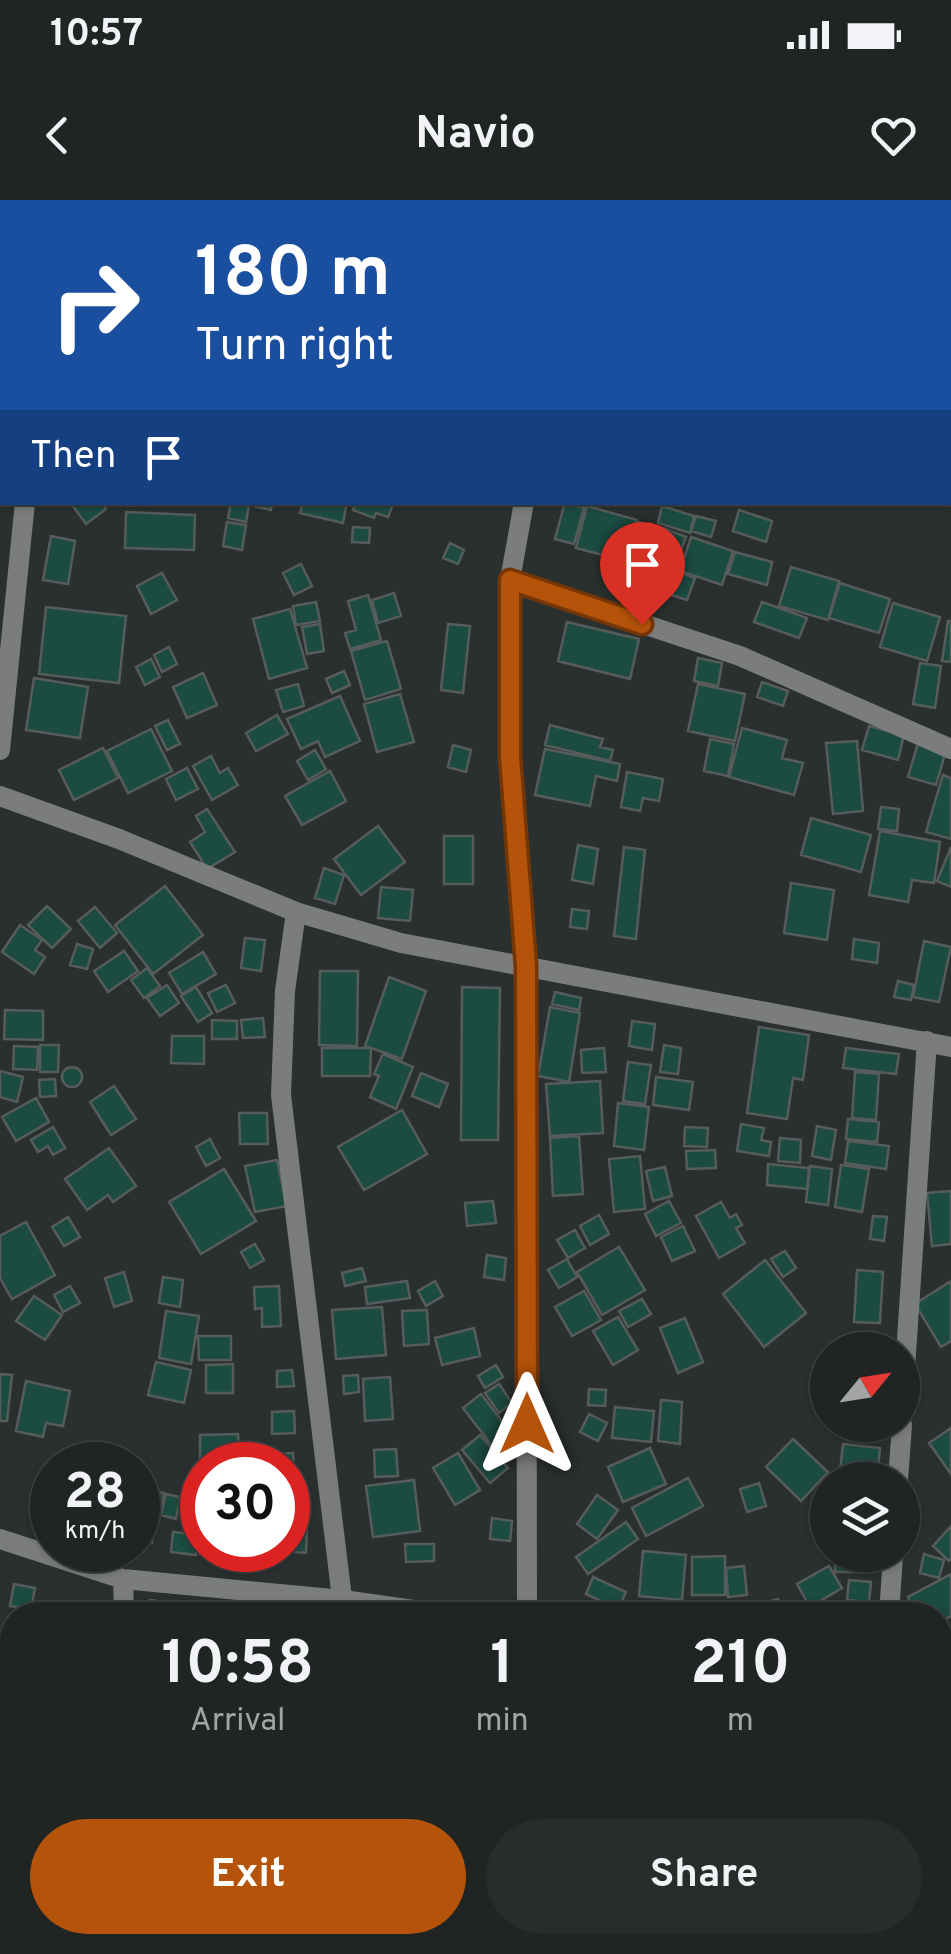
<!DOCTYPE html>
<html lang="en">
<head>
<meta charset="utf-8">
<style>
  body { margin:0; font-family:Overpass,sans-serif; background:#282c2b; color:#f1f3f6; height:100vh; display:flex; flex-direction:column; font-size:38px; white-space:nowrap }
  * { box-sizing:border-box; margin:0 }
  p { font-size:32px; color:#a2a4a6 }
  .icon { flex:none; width:55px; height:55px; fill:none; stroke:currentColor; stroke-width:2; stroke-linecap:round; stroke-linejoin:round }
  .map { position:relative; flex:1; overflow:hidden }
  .side { position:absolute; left:0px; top:1402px; width:952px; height:352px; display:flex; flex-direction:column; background:#202423; border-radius:40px 40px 0 0; box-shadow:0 2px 8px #0004,0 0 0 2px #3d4141 }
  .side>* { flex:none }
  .hud { position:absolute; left:0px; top:0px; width:952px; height:305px; box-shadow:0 2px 8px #0004,0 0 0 2px #3d4141; background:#1a4fa0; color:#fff; overflow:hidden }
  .needle { width:65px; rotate:60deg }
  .controls { position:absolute; left:810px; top:1132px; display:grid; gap:20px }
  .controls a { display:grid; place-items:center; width:110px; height:110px; border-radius:50%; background:#202423; box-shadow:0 2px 8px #0004,0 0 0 2px #3d4141; font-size:50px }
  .speed { position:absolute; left:30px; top:1242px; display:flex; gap:20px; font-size:50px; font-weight:700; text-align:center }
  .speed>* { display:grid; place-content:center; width:130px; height:130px; border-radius:50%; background:#202423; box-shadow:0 2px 8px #0004,0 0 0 2px #3d4141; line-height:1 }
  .speed small { font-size:25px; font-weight:400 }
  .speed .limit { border:15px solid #d22; background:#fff; color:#111 }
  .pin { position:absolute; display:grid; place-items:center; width:85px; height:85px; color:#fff; margin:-102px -42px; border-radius:50% 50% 50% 0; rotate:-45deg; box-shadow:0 0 10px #0007 }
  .pin .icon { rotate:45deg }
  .me { position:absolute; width:110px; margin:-55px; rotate:0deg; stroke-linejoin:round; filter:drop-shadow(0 0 8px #0008) }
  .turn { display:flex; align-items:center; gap:35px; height:210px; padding:0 30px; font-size:45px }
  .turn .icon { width:130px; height:130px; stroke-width:2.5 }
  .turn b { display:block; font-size:70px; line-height:85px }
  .then { display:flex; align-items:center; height:95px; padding:0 30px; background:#0003; gap:20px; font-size:38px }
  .eta { display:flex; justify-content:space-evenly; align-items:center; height:170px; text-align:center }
  .eta b { font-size:60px; font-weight:700; line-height:70px }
  .primary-button { display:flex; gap:20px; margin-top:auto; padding:20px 30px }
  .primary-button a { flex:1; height:115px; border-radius:60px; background:#b45309; color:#fff; font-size:40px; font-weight:700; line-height:115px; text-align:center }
  .primary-button a+a { background:#282c2b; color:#f1f3f6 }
  .status { display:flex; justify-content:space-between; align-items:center; height:70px; padding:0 50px; background:#202423; direction:ltr }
  .status svg { height:28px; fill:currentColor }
  header { display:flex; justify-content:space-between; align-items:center; height:130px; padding:0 30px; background:#202423; font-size:45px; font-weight:700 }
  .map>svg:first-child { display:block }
  .building { fill:#1c4b41; stroke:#565c5a; stroke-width:2.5 }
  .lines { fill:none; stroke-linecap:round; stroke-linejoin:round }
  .minor { stroke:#7a7d7c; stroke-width:20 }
  .tertiary { stroke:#7a7d7c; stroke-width:20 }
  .route-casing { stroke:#753606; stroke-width:25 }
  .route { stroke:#b45309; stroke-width:18 }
</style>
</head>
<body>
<div class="status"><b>10:57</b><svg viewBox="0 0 49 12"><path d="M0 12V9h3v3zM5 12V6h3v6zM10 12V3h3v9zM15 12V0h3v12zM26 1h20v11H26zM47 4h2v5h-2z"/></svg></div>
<header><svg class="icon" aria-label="back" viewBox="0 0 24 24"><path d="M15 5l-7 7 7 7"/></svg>Navio<svg class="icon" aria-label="heart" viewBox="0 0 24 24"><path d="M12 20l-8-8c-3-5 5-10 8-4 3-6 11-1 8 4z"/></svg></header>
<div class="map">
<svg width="951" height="1754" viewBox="0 0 951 1754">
  <rect width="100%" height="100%" fill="#2a302f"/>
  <path class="building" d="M70,302H101L106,309L86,324Z
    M231,302H272L271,310L249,305L246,322L228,318Z
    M303,302H347L343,323L300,313Z
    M356,302H394L388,317L376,313L374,318L353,310Z
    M565,302L584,308L574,344L555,339Z
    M587,306L637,320L626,361L576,348Z
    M662,306L694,316L690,333L658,323Z
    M739,310L772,321L766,342L733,331Z
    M126,312L195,315L194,350L125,348Z
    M696,316L716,321L711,337L691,331Z
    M227,322L246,325L242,350L223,346Z
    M638,322L658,328L652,349L632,343Z
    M353,327L370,328L369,343L352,342Z
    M663,328L686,337L675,365L652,357Z
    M51,336L75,341L68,384L43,380Z
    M691,337L733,351L722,385L680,371Z
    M450,343L464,350L458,364L443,358Z
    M735,352L772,362L767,385L728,374Z
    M648,362L671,369L665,392L641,385Z
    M301,364L312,386L294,395L283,373Z
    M791,367L839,381L828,420L779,406Z
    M676,371L695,378L687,400L668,394Z
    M162,373L177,400L151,414L137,386Z
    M840,383L890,399L879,433L829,418Z
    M394,393L401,416L378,423L372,400Z
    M368,395L381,440L350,449L345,433L356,430L348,401Z
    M316,402L320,421L296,425L293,406Z
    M762,402L807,418L799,438L754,422Z
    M893,403L940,417L927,461L880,447Z
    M46,407L126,416L119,483L39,474Z
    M290,409L307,468L269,479L253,419Z
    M948,421H951V462L942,461Z
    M567,422L639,439L630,479L558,461Z
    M320,424L324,451L307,454L302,427Z
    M448,424L470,426L463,493L441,490Z
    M387,441L401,489L365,500L351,451Z
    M169,447L177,464L162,472L154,455Z
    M698,458L722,463L718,486L694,481Z
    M151,459L160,477L145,485L136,467Z
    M920,463L941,466L935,508L913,504Z
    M344,471L350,485L332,493L326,479Z
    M203,473L217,505L187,518L173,487Z
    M34,478L88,487L80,538L26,530Z
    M762,482L788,491L783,506L757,497Z
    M298,484L304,506L283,512L276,490Z
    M698,484L745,494L735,541L688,531Z
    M400,494L414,542L377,552L364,504Z
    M340,496L360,541L325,557L318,541L301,549L287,519Z
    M277,515L288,534L256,551L246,533Z
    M168,520L180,544L167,550L155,526Z
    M550,525L603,539L600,547L613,550L610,561L545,545Z
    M869,526L904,535L898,560L862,550Z
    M742,528L787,540L782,558L803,563L794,595L729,577Z
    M151,529L172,571L128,593L107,551Z
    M710,539L734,544L728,576L704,571Z
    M857,541L863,611L833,614L826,543Z
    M918,543L946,551L936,585L908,577Z
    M453,545L471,550L466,572L448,567Z
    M103,548L118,578L74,600L59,570Z
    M545,549L620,564L617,581L596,576L590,606L535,595Z
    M315,550L326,569L308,580L297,561Z
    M211,556L220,573L228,568L238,585L212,600L193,566Z
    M187,568L198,589L176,600L166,579Z
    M330,571L346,601L302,625L285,596Z
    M627,572L663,579L659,601L643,598L640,611L621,607Z
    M943,575L951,578V639L926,632Z
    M881,607L899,609L897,631L878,629Z
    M207,609L235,652L207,669L190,642L205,632L196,616Z
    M811,618L871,635L861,672L801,655Z
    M378,626L405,662L361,695L334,659Z
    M880,631L940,642L934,683L912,680L908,702L869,695Z
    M444,636H473V684H444Z
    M578,645L598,649L593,684L572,680Z
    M624,647L645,650L636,739L614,736Z
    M951,647V687L937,681Z
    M324,668L344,675L335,704L315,698Z
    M791,683L834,690L827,740L784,733Z
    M165,686L203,735L153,774L115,725Z
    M381,687L413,690L410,721L378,718Z
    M47,706L71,729L52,748L28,725Z
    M95,707L117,733L100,748L78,721Z
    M572,709L589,711L587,729L570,727Z
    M20,725L42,740L35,750L45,757L34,774L2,752Z
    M245,738L265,740L261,771L241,768Z
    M854,739L879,743L877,763L852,759Z
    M924,741L951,747L939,802L913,797Z
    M77,744L93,749L87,769L70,765Z
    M124,751L138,771L108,792L94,771Z
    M203,752L216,774L182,794L169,773Z
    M147,768L160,786L144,798L131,780Z
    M320,771H358L357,846L319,845Z
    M389,777L426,791L402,859L365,846Z
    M898,781L914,785L911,800L894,797Z
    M167,785L179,803L160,816L147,798Z
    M226,785L235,803L217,812L208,793Z
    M196,787L212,813L198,822L181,796Z
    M462,787L500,788L498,940H461Z
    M555,792L581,798L579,810L552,804Z
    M550,807L580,813L569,882L538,876Z
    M5,810L43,811V840L4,839Z
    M263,818L265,837L243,838L241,820Z
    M212,820L237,821V839H212Z
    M632,821L655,824L652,850L629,846Z
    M759,827L809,835L803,880L793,878L787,919L747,913Z
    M172,836H204V864L171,863Z
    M40,845H59L58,872H40Z
    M664,845L681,848L678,874L660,872Z
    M14,846L38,847L37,870L13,869Z
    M322,848H371L370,876H322Z
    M604,848L606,872L582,873L581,850Z
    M846,848L899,854L896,874L843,868Z
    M383,854L413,867L396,909L370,897L379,876L374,874Z
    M628,862L651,865L645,904L623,901Z
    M62 877a10 10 0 1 1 20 0a10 10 0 1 1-20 0Z
    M0,871L23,877L17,902L0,897Z
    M855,872L879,874L876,920L852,918Z
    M421,873L448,884L439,907L412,896Z
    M656,877L693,882L689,910L653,905Z
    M55,879L56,896L40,897L39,880Z
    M600,881L603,933L550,936L546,884Z
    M114,886L136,919L111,935L90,902Z
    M36,898L49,922L16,941L2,917Z
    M618,903L649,907L644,950L614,946Z
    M402,910L427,954L364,990L338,947Z
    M239,913H267L268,944H240Z
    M848,919L879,922L877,942L846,939Z
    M741,924L764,928L761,940L771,942L769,956L737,951Z
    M817,926L836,930L831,960L812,956Z
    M53,927L65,948L53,955L48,946L38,952L31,940Z
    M685,927L708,928L707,947L684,946Z
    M579,936L583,994L553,996L550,938Z
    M780,938L801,940L800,963L778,961Z
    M210,939L220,958L206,966L196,947Z
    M848,941L889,946L886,969L845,963Z
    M109,948L136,986L113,1002L108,995L87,1010L65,979Z
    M715,950L716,968L687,969L686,951Z
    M640,956L645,1009L614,1012L609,959Z
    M277,960L287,1006L255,1012L245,966Z
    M768,964L809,968L807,989L767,985Z
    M841,965L869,969L862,1012L835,1007Z
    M810,966L832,969L828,1005L806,1002Z
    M665,967L672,996L653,1001L646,971Z
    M224,969L256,1021L201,1054L169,1002Z
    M951,991V1044L932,1046L927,993Z
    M493,1001L496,1023L467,1026L465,1003Z
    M669,1001L681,1023L656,1036L645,1014Z
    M721,1002L730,1018L736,1014L742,1025L736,1028L745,1043L719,1058L696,1016Z
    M599,1015L609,1034L590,1045L580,1026Z
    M873,1016L887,1017L884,1041L870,1039Z
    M68,1017L80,1037L64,1046L52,1027Z
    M26,1022L55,1075L12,1099L0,1078V1036Z
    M683,1026L695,1051L672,1061L661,1037Z
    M575,1030L585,1048L568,1058L557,1040Z
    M255,1044L264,1060L250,1068L241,1052Z
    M619,1047L645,1090L602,1115L577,1072Z
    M785,1051L796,1068L783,1077L771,1059Z
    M487,1055L506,1058L504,1080L484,1077Z
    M567,1059L577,1077L559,1088L548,1070Z
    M765,1060L806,1113L764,1147L723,1094Z
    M362,1068L366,1081L345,1086L342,1073Z
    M857,1070L883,1072L880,1123L854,1122Z
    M124,1072L132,1101L114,1107L105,1078Z
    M163,1077L183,1080L180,1107L159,1103Z
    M407,1081L410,1098L367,1104L365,1087Z
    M435,1081L443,1096L426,1106L418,1091Z
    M951,1081V1141L941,1147L915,1104Z
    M70,1086L80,1103L63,1112L54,1095Z
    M279,1086L281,1126L262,1127V1108L255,1109L254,1087Z
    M584,1091L601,1120L572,1136L555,1107Z
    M34,1096L62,1115L45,1140L16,1121Z
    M642,1099L651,1114L628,1127L619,1111Z
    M382,1107L386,1155L336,1159L332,1110Z
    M427,1110L429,1144L404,1146L402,1111Z
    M166,1111L199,1116L191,1164L159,1158Z
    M618,1117L638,1150L613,1165L593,1131Z
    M685,1118L703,1162L678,1173L660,1128Z
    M474,1128L480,1156L442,1165L435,1138Z
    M198,1136H231V1160H199Z
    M156,1162L191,1170L184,1203L148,1195Z
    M233,1164V1193H206V1165Z
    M496,1165L503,1177L485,1188L478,1176Z
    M292,1170L294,1186L277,1187V1171Z
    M0,1174L12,1175L7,1221H0Z
    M358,1175L359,1192L344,1194L343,1176Z
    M390,1177L393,1219L365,1221L363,1179Z
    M26,1181L70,1191L63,1226L46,1223L43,1237L16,1231Z
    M499,1184L512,1203L499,1213L485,1193Z
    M589,1189L606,1190L605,1206L588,1205Z
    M481,1194L514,1237L496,1251L463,1208Z
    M661,1200L682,1202L680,1244L658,1241Z
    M615,1207L654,1211L651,1242L612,1238Z
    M294,1211L295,1233L272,1234V1212Z
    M589,1214L607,1223L598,1241L580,1232Z
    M951,1228V1274L929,1243Z
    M238,1234L239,1256L200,1257V1235Z
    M480,1235L508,1268L490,1283L462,1250Z
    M793,1239L828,1272L801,1301L766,1267Z
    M843,1244L880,1248L877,1280H839Z
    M650,1248L666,1284L623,1302L608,1267Z
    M396,1249L398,1276L375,1277L374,1250Z
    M293,1253L295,1283H288V1265H259L258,1255Z
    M458,1253L480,1290L455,1305L433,1268Z
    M688,1278L703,1306L646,1336L632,1308Z
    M414,1280L420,1331L373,1337L366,1286Z
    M759,1283L766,1306L747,1312L740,1289Z
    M138,1287L164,1293L152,1343L138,1339Z
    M166,1294L180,1297L176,1319L161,1315Z
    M597,1295L618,1310L597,1339L577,1324Z
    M492,1318L512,1321L510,1341L490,1339Z
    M626,1322L638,1339L588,1374L576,1357Z
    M951,1326V1359L949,1361L933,1346Z
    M288,1328L307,1329L306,1353L280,1351L288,1350Z
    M173,1332L199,1335L196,1355L171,1352Z
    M405,1344H434V1361L406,1362Z
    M643,1351L686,1355L682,1400L639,1396Z
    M924,1354L944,1360L939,1378L920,1373Z
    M835,1355H866V1372H835Z
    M725,1356V1395H692V1357Z
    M744,1366L747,1395L728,1397L726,1368Z
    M829,1366L842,1388L810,1407L797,1384Z
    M951,1374V1416L940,1422V1415H917L908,1397Z
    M593,1377L626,1392L618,1409L586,1394Z
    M849,1380L871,1382L869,1402L847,1400Z
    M14,1384L35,1388L31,1409L10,1406Z
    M778,1399L782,1415H762L759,1404Z
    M150,1400L177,1404L175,1415H149Z
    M670,1400L695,1402L694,1415H668Z
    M0,1496L12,1498V1553L0,1551Z
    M0,1554L12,1556L10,1581L0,1579Z
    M207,1742H227L233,1754H183Z
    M234,1742H262L268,1754H240Z
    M420,1744L452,1745V1754H419Z"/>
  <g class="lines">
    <path class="minor" d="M11,2L15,0
      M577,2L578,0
      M0,73L2,74
      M524,302L510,380V556L526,766L527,1415
      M510,380L740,456L951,549
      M0,550L25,302
      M0,596L119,639L296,712L401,743L951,847
      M296,712L285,791L281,895L344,1415
      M902,1213L927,841
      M898,1280L902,1225
      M0,1339L123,1379L343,1400L449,1415
      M123,1379L124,1415
      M889,1415L893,1355
      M940,1539L951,1542
      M0,1731L12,1721
      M129,1742V1754
      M364,1742V1754
      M823,1742L861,1749"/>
    <path class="tertiary" d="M694,0L701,2
      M950,89L951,90"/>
  </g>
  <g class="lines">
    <defs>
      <path id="route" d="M527,1224L526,766L510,556V380L642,424"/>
    </defs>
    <use href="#route" class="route-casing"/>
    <use href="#route" class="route"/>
  </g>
</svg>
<div class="controls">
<a><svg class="needle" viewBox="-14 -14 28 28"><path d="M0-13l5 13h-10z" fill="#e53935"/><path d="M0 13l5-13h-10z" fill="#a2a4a6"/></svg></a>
<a><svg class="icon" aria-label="layers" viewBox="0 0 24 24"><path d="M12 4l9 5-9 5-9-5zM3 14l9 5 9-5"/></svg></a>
</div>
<div class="speed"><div>28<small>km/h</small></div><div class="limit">30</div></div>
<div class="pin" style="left:642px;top:424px;background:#d93025"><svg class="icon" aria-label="arrive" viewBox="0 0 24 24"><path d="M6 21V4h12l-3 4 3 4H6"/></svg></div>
<svg class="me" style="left:527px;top:1224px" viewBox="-20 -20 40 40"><path d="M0-17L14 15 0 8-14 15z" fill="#b45309" stroke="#fff" stroke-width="4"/></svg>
<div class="hud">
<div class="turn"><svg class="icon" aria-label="right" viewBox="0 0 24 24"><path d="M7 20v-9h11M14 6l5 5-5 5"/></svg><div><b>180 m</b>Turn right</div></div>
<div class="then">Then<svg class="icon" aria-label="arrive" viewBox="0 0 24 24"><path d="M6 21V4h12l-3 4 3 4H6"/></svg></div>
</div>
<section class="side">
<div class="eta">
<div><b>10:58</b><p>Arrival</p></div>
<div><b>1</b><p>min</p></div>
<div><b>210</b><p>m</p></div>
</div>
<div class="primary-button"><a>Exit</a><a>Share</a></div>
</section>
</div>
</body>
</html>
